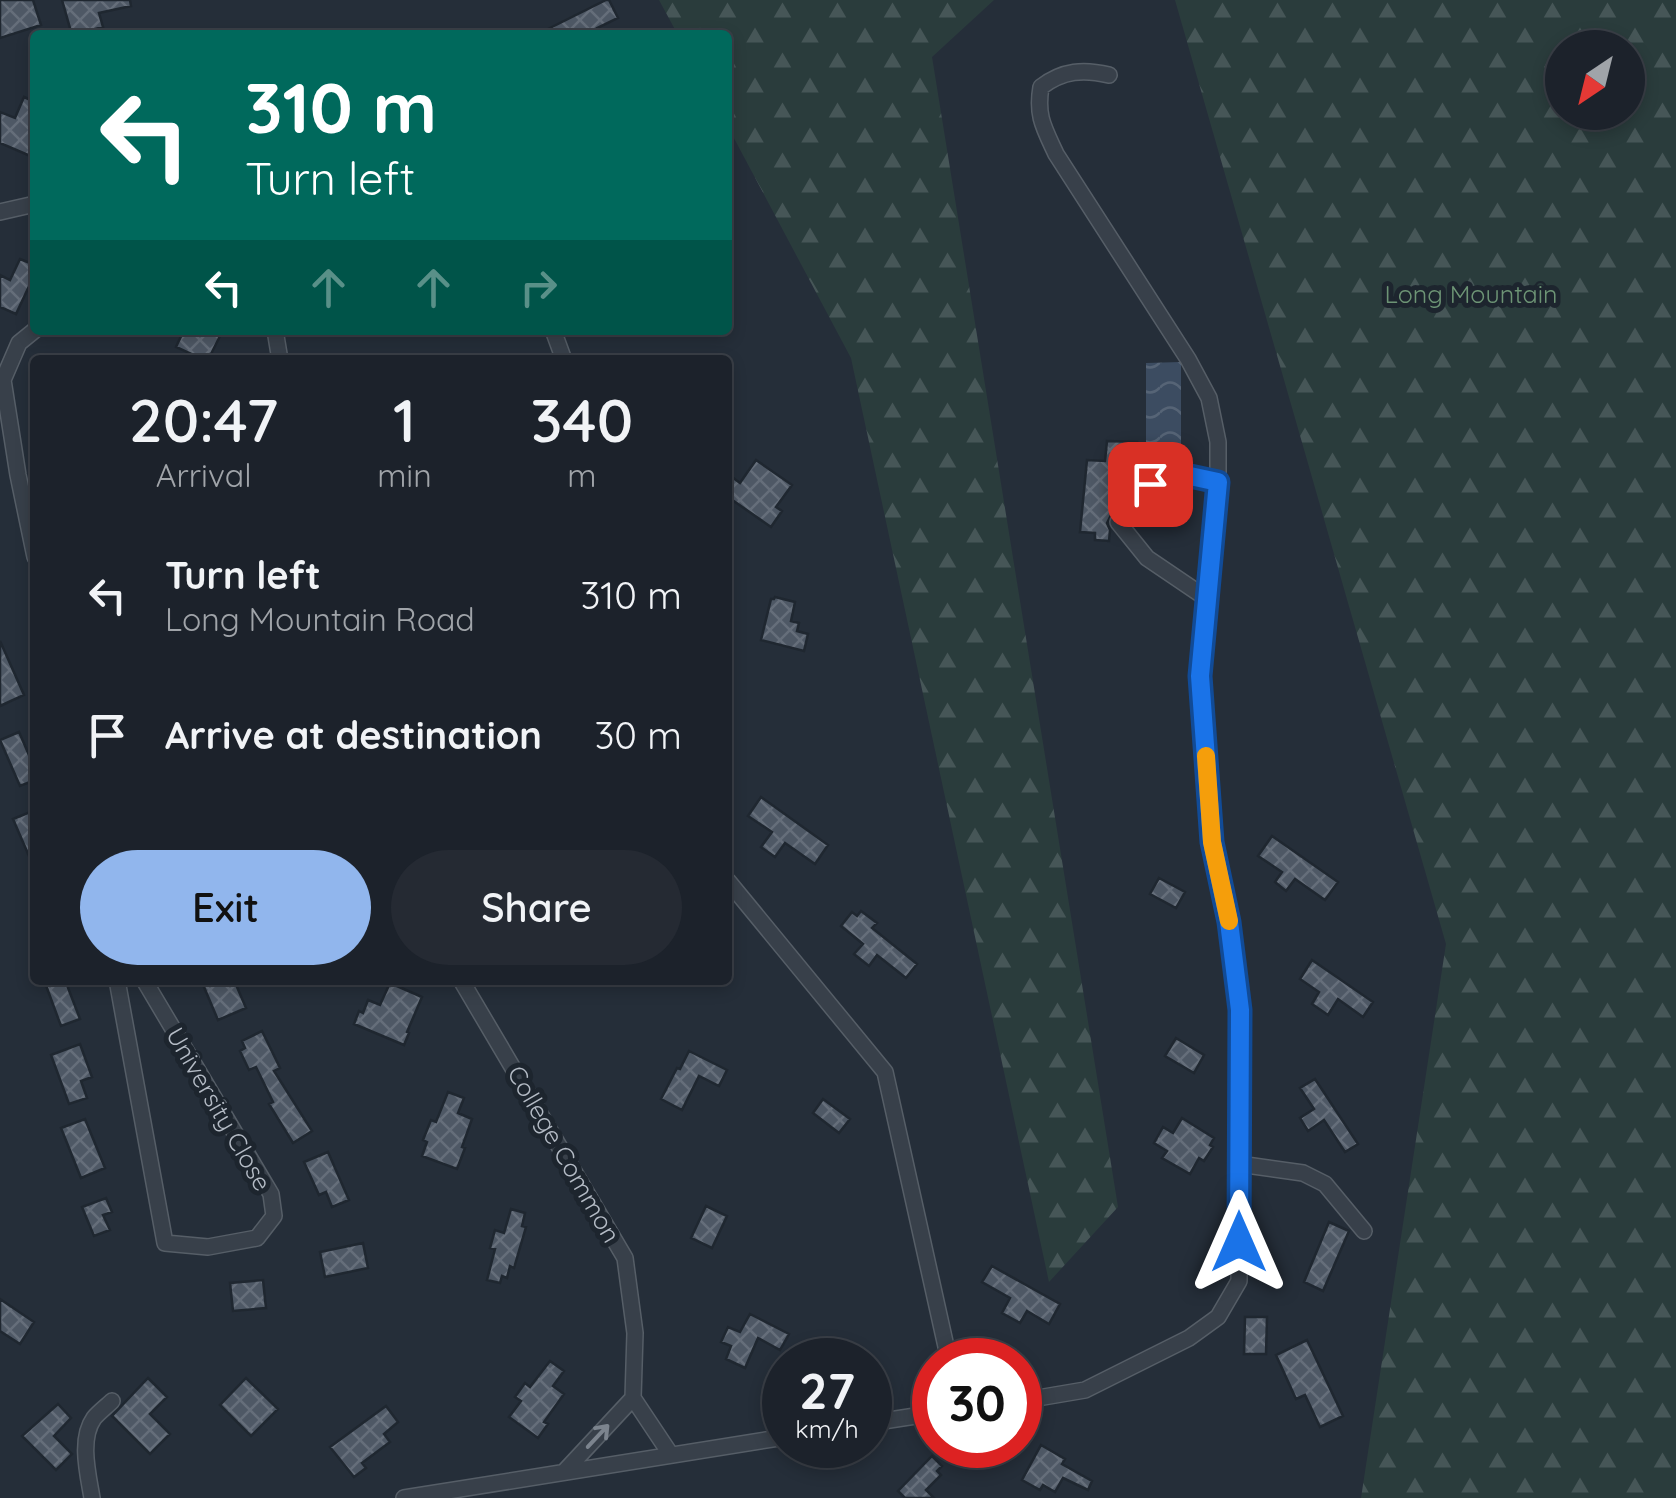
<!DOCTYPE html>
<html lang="en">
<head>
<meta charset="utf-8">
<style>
  body { margin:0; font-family:Quicksand,sans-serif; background:#252a33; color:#f1f3f6; height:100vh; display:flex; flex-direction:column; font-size:38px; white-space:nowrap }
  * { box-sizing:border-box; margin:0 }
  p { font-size:32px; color:#a0a4a9 }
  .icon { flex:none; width:55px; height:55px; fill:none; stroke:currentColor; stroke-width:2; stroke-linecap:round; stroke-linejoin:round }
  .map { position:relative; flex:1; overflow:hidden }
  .sheet { position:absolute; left:30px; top:355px; width:702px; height:630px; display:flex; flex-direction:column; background:#1c222b; border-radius:10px; box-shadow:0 5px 15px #0003,0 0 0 2px #3a3f47 }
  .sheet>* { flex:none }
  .top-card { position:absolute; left:30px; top:30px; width:702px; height:305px; border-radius:10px; box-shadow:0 5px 15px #0003,0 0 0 2px #3a3f47; background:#00695c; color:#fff; overflow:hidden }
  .needle { width:65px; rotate:215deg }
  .buttons { position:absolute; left:1545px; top:30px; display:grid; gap:20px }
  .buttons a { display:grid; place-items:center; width:100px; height:100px; border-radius:50%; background:#1c222b; box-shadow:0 5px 15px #0003,0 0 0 2px #3a3f47; font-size:50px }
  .speed { position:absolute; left:762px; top:1338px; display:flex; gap:20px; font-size:50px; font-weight:700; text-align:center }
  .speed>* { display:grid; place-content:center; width:130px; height:130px; border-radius:50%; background:#1c222b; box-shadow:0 5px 15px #0003,0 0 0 2px #3a3f47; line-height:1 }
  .speed small { font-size:25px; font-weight:400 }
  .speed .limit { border:15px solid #d22; background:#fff; color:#111 }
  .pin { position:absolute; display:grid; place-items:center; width:85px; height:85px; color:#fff; margin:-42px; border-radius:20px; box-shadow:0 5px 15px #0006 }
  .me { position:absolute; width:110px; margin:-55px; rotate:0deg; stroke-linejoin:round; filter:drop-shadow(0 0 8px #0008) }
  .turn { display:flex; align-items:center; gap:35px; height:210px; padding:0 50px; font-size:45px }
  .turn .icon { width:130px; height:130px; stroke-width:2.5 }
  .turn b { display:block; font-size:70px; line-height:85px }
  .lanes { display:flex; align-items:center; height:95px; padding:0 50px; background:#0003; justify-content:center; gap:50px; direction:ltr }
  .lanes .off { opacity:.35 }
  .eta { display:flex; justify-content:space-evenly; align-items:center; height:170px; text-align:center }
  .eta b { font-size:60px; font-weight:600; line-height:70px }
  .primary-button { display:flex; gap:20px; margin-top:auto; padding:20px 50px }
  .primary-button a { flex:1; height:115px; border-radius:60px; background:#91b6ed; color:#111; font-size:40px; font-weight:600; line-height:115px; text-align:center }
  .primary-button a+a { background:#252a33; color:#f1f3f6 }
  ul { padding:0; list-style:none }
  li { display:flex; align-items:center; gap:30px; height:140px; padding:0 50px }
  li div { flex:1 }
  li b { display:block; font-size:38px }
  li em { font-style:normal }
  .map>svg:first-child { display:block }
  .forest { fill:url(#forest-firs); fill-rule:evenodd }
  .water { fill:url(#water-waves) }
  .building { fill:url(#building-cross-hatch); stroke:#1f2730; stroke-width:2.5 }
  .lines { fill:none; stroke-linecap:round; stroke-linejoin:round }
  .street-casing { stroke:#565e67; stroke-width:18 }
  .street { stroke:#38404a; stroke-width:15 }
  .oneway { stroke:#7c848e }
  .route-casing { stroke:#114b97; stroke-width:25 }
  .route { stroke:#1a73e8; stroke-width:18 }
  .slow { stroke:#f59e0b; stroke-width:18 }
  .labels { text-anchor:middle; stroke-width:10; stroke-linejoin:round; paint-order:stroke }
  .park-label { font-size:25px; fill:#6d9475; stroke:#1d252e }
  .street-label { font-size:25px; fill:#b4bbc5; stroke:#1d252e }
</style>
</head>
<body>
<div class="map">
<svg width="1676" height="1498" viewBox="0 0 1676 1498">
  <defs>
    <pattern id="forest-firs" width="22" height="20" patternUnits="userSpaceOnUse" patternTransform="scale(2.5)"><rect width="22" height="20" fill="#2a3c3c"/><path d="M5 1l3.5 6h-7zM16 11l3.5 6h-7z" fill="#465657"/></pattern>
    <pattern id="water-waves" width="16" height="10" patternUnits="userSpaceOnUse" patternTransform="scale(2.5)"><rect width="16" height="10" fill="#3c4c61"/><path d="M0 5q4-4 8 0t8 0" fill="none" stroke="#566476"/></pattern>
    <pattern id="building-cross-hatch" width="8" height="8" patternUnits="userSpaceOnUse" patternTransform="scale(2.5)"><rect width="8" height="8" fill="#4e5865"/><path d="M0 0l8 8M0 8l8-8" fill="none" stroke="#656e7a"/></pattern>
  </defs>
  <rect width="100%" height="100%" fill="#252e39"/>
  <path class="forest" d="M659,0H994L932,57L1118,1207L1049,1282L851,358L728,127V35H678Z
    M1175,0H1676V1498H1361L1446,944ZM1562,48H1628V112H1562Z"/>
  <path class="water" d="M1181,362V460L1146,462V363Z"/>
  <path class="building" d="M0,0H33L41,25L0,38Z
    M62,0H130L131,6L99,13L103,27L72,35Z
    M606,0H609L618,18L597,28L600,35H536Z
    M24,97L35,102V158L0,143V112L15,118Z
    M20,259L35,265V283L31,282L16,314L0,307V275L10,280Z
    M184,330H223L209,358L204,356L202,359L176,347Z
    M1107,441L1137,442L1134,481L1114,488L1110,495V501L1117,507L1132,506L1130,519L1121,511L1112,513L1107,523L1110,530L1109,541L1095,540V533L1080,532L1087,460L1105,461Z
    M756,460L792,485L776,507L782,511L771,527L728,497V474L740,483Z
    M775,597L795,602L791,621L799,623L797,631L808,634L804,651L761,640L771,599H774Z
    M0,641L24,695L0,706Z
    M19,732L35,769V780L20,786L0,740Z
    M761,797L828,845L815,864L785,843L775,857L761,847L772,832L748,816Z
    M35,810V870L13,819Z
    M1272,836L1338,882L1325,900L1295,879L1286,891L1275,882L1282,872L1258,856Z
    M1159,878L1185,892L1176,908L1150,894Z
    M861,911L877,923L872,928L917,964L906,978L877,955L869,966L854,954L863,944L841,926L852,912L857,916Z
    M1312,960L1373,1002L1363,1017L1338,999L1328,1015L1312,1004L1319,992L1300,979Z
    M44,980H65L80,1019L61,1026Z
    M201,980H234L246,1008L218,1020Z
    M390,983L422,997L407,1032L409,1033L404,1045L354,1024L359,1011L363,1013L368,1000L380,1005Z
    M262,1031L280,1068L274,1071L312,1131L293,1143L269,1104L273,1102L256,1067L249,1070L240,1051L245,1048L242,1041Z
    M1176,1038L1204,1055L1194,1073L1165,1056Z
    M80,1044L92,1077L81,1081L87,1098L69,1104L51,1055Z
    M689,1051L727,1070L719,1086L699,1076L682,1110L661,1099L677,1068L680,1069Z
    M1315,1079L1358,1144L1345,1152L1324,1120L1308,1131L1300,1118L1314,1109L1300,1088Z
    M448,1092L464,1098L458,1113L472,1119L462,1147L465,1148L457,1169L422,1156L427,1142L423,1140L431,1120L436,1122Z
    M823,1099L850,1119L839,1133L813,1113Z
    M1182,1118L1214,1138L1210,1145L1213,1147L1204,1161L1199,1158L1190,1174L1162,1158L1167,1151L1154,1143L1163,1127L1173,1133Z
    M85,1119L105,1168L81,1178L61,1128Z
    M328,1152L349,1200L332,1207L326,1192L319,1195L304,1162Z
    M106,1198L112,1212L103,1215L110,1230L94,1236L82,1207Z
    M706,1206L727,1216L712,1248L691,1238Z
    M511,1209L525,1213L522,1226L526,1227L514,1268L510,1266L507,1278L502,1276L500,1283L487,1280L495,1249L490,1248L495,1230L504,1233Z
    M1329,1222L1349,1231L1323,1291L1304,1282Z
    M363,1243L368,1268L325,1277L320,1252Z
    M992,1266L1060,1304L1049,1324L1027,1311L1020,1323L1002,1313L1010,1298L982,1282Z
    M263,1280L266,1308L233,1311L230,1283Z
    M0,1299L34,1322L20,1344L0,1331Z
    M750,1314L789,1334L780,1350L758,1338L745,1368L726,1359L731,1346L721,1342L728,1327L740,1332Z
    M1245,1317H1267L1266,1354H1244Z
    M1307,1340L1343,1416L1320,1427L1305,1395L1296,1399L1276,1355Z
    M550,1361L564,1371L553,1386L564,1394L544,1422L548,1424L538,1438L509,1417L521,1401L515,1397L525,1383L530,1387Z
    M148,1378L167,1397L150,1414L170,1434L150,1454L112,1416Z
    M246,1378L278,1409L251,1436L220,1405Z
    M58,1404L71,1418L54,1436L72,1454L56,1470L22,1436Z
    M386,1406L398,1422L384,1434L390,1442L362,1463L366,1468L354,1477L330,1447Z
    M1041,1445L1065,1459L1062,1464L1092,1481L1088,1490L1063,1478L1055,1492L1043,1485L1040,1490L1022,1480Z
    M932,1456L942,1466L937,1471L941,1475L926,1490L934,1498H905L898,1491Z"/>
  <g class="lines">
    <defs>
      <path id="street" d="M1109,75C1084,69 1063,70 1041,87C1036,116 1044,128 1056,154L1188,359L1209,398L1218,442V482
        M0,212L35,204
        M275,330L280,360
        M553,330L564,360
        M1118,522L1147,558L1209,600
        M35,557L18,475L3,380L19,343L35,330
        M728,881L885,1072L949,1360
        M117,980L165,1243L208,1247L257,1238L274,1216L271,1194L144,980
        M461,980L625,1258L635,1333L633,1398L671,1455
        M1239,1164L1303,1173L1325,1184L1364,1231
        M1020,1401L1085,1390L1189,1338L1218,1317L1239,1281L1241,1010L1229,922L1212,842L1200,676L1218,482L1176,473L1151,484L1136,493L1121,497
        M870,1423L935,1413
        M564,1472L633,1398
        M92,1498C88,1474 79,1439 94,1418C99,1412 107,1406 112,1401
        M404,1498L785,1437"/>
    </defs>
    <use href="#street" class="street-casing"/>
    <use href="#street" class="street"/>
  </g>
  <defs><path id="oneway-shaft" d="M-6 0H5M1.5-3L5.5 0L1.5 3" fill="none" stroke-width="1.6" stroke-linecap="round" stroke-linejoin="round" transform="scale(2.5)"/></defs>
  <use class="oneway" href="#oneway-shaft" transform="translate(598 1436) rotate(-47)"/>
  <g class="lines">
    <defs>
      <path id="route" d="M1150,484L1176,473L1218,482L1200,676L1212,842L1229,922L1240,1010L1239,1242"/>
    </defs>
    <use href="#route" class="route-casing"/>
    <use href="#route" class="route"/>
    <path class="slow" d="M1206,756L1212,842L1229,921"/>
  </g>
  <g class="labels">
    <g class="park-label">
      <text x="1471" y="303">Long Mountain</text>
    </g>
    <g class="street-label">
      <text transform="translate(219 1109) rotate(60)" y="9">University Close</text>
      <text transform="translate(564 1154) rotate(60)" y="9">College Common</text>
    </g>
  </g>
</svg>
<div class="buttons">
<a><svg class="needle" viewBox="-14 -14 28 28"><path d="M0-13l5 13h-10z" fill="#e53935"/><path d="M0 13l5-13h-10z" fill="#a0a4a9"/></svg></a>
</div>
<div class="speed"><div>27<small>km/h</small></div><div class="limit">30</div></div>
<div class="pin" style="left:1150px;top:484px;background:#d93025"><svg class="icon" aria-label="arrive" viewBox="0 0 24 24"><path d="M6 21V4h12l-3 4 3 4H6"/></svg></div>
<svg class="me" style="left:1239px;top:1242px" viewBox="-20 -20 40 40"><path d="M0-17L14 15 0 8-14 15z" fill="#1a73e8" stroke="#fff" stroke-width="4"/></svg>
<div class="top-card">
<div class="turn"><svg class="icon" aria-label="left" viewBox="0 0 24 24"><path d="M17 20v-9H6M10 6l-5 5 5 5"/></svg><div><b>310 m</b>Turn left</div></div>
<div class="lanes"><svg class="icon" aria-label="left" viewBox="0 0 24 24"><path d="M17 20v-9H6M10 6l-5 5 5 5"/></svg><svg class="icon off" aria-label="ahead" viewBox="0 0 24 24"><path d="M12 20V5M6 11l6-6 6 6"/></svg><svg class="icon off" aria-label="ahead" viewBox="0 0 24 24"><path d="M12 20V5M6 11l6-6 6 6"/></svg><svg class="icon off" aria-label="right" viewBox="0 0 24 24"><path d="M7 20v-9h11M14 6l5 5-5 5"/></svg></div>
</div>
<section class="sheet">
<div class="eta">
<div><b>20:47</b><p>Arrival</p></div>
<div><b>1</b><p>min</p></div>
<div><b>340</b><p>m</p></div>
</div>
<ul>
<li><svg class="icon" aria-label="left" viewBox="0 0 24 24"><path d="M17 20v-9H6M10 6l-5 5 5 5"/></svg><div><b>Turn left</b><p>Long Mountain Road</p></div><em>310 m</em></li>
<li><svg class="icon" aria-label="arrive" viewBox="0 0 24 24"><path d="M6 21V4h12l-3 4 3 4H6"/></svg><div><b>Arrive at destination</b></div><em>30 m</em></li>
</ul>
<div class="primary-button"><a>Exit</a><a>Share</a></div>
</section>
</div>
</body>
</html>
